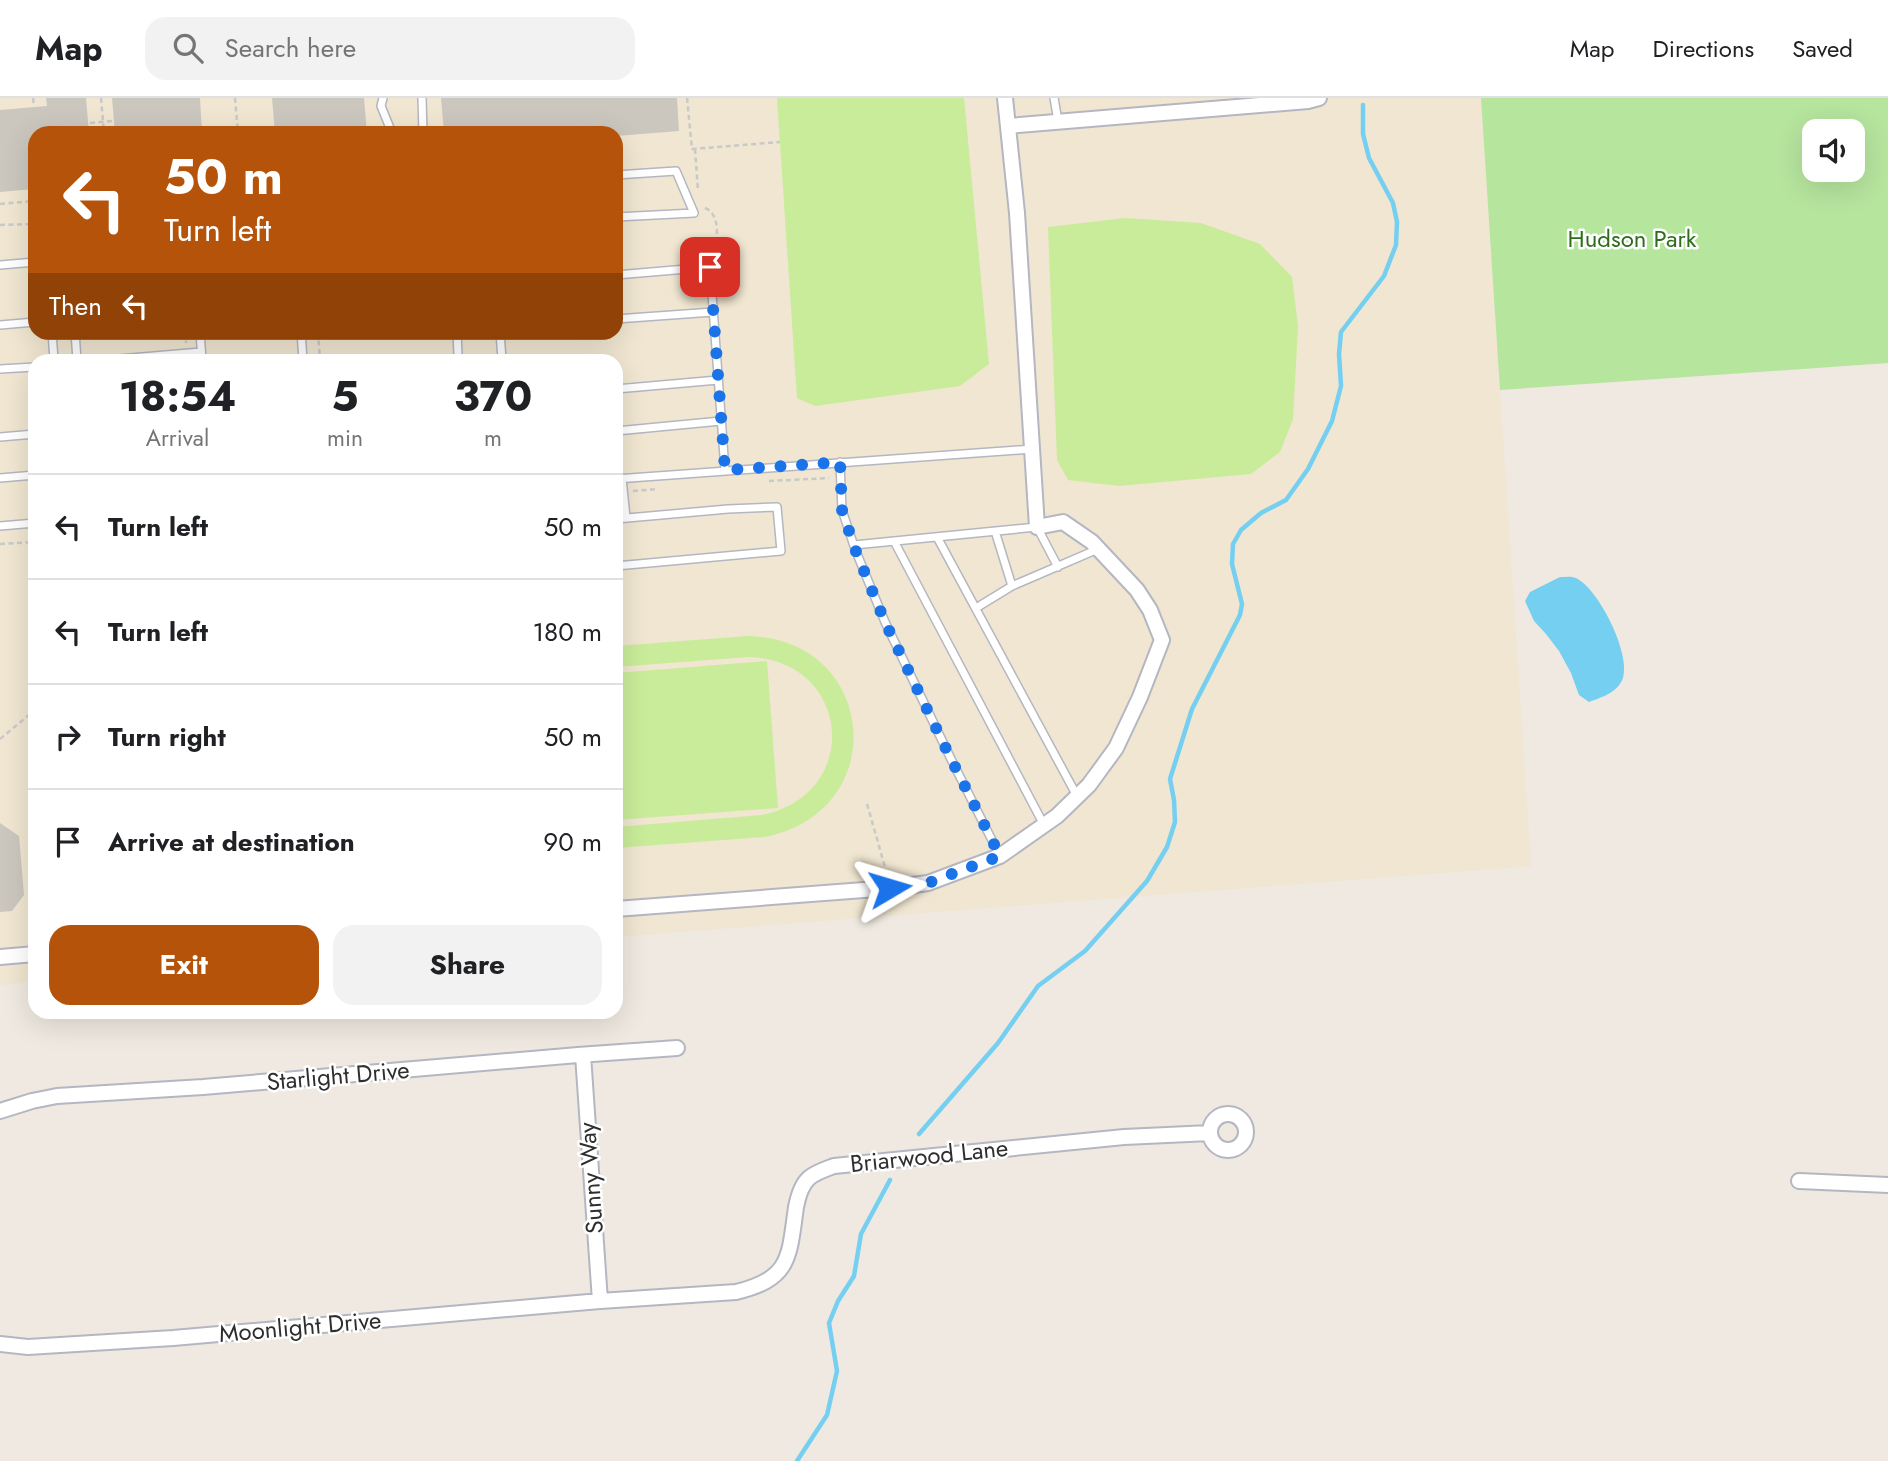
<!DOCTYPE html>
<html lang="en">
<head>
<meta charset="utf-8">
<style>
  body { margin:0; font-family:Jost,sans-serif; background:#f2f2f2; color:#202124; height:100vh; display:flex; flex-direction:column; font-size:26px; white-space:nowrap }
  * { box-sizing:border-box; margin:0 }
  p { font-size:23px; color:#757577 }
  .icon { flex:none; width:38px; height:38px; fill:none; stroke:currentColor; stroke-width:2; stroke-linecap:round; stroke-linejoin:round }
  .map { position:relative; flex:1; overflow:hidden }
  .sheet { position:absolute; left:28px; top:256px; width:595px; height:665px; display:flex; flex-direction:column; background:#fff; border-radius:21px; box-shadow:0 7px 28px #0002 }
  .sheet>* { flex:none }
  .hud { position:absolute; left:28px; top:28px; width:595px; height:214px; border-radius:21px; box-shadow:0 7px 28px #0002; background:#b45309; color:#fff; overflow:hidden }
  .tools { position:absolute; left:1802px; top:21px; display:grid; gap:14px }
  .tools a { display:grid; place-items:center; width:63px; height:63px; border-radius:14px; background:#fff; box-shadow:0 7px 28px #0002; font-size:35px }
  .pin { position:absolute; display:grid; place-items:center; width:60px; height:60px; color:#fff; margin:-30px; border-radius:14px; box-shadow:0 4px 10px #0006 }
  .me { position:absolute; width:77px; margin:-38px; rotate:83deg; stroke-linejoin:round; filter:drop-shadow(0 0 5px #0008) }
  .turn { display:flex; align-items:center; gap:24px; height:147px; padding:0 21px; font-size:32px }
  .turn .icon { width:91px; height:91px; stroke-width:2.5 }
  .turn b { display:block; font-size:49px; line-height:60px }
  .then { display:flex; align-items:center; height:66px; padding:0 21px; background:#0003; gap:14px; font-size:26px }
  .eta { display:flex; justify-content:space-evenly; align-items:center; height:119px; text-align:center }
  .eta b { font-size:42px; font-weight:700; line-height:49px }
  .action { display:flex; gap:14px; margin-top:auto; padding:14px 21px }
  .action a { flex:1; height:80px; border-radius:21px; background:#b45309; color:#fff; font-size:28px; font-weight:700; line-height:80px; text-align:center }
  .action a+a { background:#f2f2f2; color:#202124 }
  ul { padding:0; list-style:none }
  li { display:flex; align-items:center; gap:21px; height:105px; padding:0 21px; border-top:2px solid #e0e0e0 }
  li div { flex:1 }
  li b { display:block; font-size:26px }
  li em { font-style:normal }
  header { display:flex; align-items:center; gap:42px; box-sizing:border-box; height:98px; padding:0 35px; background:#fff; border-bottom:2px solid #e0e0e0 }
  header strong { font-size:33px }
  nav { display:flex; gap:38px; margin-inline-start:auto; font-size:24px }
  .search { width:490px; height:63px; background:#f2f2f2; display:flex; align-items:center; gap:18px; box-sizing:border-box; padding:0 24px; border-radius:21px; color:#757577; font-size:26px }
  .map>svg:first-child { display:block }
  .education { fill:#f0e6d1; fill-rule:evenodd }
  .green { fill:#b6e59e; fill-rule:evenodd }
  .pitch { fill:#c9ec9a }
  .water { fill:#75cff0 }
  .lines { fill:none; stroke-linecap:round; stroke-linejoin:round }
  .stream { stroke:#75cff0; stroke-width:4.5 }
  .building { fill:#cbc7bf }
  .service-casing { stroke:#b4b7c1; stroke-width:10 }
  .minor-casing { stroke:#b4b7c1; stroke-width:18 }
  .path { stroke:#c9c9c9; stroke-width:2.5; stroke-dasharray:5 3.5; stroke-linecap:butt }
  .service { stroke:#fff; stroke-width:7 }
  .minor { stroke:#fff; stroke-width:14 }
  .route { stroke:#1a73e8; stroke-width:12; stroke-dasharray:0 21.6 }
  .labels { text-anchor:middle; stroke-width:5; stroke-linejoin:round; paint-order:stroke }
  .park-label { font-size:24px; fill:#2c6e1b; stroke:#fff }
  .street-label { font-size:24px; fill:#2e2e2e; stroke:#fff }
</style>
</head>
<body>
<header>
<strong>Map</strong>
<div class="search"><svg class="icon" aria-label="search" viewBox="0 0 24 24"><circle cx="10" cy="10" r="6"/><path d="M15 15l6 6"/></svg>Search here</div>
<nav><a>Map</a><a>Directions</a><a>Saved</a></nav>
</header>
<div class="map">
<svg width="1888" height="1363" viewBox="0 0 1888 1363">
  <rect width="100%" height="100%" fill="#efe9e1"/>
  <path class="education" d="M0,0H1481L1531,768L616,839V262H35V884L0,887ZM35,35H616V234H35Z"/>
  <path class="green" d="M1481,0H1888V265L1500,292ZM1815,33H1853V72H1815Z"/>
  <path class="pitch" d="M777,0H964L989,266L960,288L815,308L797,300Z
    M1125,120L1201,125L1260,146L1292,179L1298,228L1293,321L1280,354L1251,376L1119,388L1068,382L1057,362L1048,129Z
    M748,538C878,541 893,713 765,739L616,750V729L762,717C864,696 851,561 748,559L616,569V548Z
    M767,563L778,710L616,722V575Z"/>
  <path class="water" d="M1560,479C1566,479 1571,478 1576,480C1599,491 1631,556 1623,580C1618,594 1603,599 1589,604L1579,597L1571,575L1559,553L1546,536L1534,523L1525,503L1530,494Z"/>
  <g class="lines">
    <path class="stream" d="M919,1036L998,945L1038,888L1085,853L1147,783L1167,749L1175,724L1174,702L1170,681L1192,611L1240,517L1242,506L1232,466L1233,446L1241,432L1261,415L1286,402L1308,371L1332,323L1341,288L1339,256L1341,234L1384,178L1396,147L1397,124L1393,105L1369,60L1363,36V7
      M797,1363L827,1317L837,1273L829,1225L838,1203L854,1178L861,1136L890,1082"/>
  </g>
  <path class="building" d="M46,0H86L89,35H35V91L0,94V12L47,8Z
    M112,0H200L202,35H115Z
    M272,0H364L367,35H275Z
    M441,0H677L679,33L616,38V35H444Z
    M0,725L19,738L24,797L12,813L0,814Z"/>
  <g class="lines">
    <defs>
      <path id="service" d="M383,0L381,8L392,35
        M422,0L423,35
        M1054,0L1058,23
        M616,77L676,73L694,115L616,119
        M0,167L35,164
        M616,177L710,169L725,372
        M616,221L713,214
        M0,227L35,224
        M52,234L54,262
        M75,234L77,262
        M200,234L202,262
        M301,234L303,262
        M457,234L458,257
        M500,234L502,262
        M107,262L201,254
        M0,271L35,269
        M616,291L718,282
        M616,333L721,323
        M0,339L35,336
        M840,364L842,412L855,451L885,524L951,661L1000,758
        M0,380L35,377
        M622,380L626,420
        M616,381L1033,351
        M616,421L728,411L777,409L781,453L616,468
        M0,428L35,425
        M937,439L1077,698
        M894,443L1044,727
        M854,447L1037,429L1058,469
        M1012,488L1098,451
        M976,510L1012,488L995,433"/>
      <path id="minor" d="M1008,28L1308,3L1319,0
        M616,811L890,790L928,785L1000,758L1057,718L1089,687L1116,650L1140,599L1162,542L1150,512L1137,492L1092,444L1063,424L1037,429L1017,115L1005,0
        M0,859L35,856
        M583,957L600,1203
        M0,1013L32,1003L57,998L203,989L578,957L677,950
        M1210 1034a18 18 0 1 1 36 0a18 18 0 1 1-36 0Z
        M1799,1083L1888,1087
        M0,1246L28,1249L173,1240L600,1203L736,1194C791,1181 789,1159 796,1109C798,1099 801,1087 809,1080C816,1074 826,1071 834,1068L1124,1039L1210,1035"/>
    </defs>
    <use href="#service" class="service-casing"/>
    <use href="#minor" class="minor-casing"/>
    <path class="path" d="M33,0L34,7
      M101,0L104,35
      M235,0L238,35
      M687,0L692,51L780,44
      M90,25L112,23
      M695,51L698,93
      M0,106L35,103
      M705,110C722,116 717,146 713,160
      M0,127L35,126
      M186,234V245
      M318,234L320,262
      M769,383L829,380
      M633,393L658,391
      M0,446L35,444
      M0,641L35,612
      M867,706L887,776"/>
    <use href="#service" class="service"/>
    <use href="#minor" class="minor"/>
  </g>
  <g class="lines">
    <path class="route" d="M710,169L725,372L840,364L842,412L855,451L885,524L951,661L1000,758L928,785L890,790"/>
  </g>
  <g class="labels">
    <g class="park-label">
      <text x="1632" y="149">Hudson Park</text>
    </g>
    <g class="street-label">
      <text transform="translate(338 978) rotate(-5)" y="8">Starlight Drive</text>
      <text transform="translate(929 1058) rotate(-6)" y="8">Briarwood Lane</text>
      <text transform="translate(591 1080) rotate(-94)" y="8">Sunny Way</text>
      <text transform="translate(300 1229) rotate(-5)" y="8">Moonlight Drive</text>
    </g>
  </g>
</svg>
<div class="tools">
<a><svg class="icon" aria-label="sound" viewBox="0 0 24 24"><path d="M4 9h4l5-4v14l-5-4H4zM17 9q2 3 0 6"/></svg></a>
</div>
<div class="pin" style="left:710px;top:169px;background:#d93025"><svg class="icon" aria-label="arrive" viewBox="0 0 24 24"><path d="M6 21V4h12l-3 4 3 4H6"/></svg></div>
<svg class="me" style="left:890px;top:790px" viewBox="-20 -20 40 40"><path d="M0-17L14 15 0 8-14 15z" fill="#1a73e8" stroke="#fff" stroke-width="4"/></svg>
<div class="hud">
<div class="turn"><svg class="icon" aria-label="left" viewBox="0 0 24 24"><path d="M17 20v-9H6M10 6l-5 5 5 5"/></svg><div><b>50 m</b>Turn left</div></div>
<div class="then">Then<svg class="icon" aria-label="left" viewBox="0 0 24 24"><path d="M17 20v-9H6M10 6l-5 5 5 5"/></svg></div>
</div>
<section class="sheet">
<div class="eta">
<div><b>18:54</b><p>Arrival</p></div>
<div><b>5</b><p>min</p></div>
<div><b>370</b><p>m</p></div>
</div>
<ul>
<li><svg class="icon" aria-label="left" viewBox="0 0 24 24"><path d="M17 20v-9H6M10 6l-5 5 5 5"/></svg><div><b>Turn left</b></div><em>50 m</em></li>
<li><svg class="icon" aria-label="left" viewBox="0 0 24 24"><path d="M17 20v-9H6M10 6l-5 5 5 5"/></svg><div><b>Turn left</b></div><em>180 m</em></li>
<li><svg class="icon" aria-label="right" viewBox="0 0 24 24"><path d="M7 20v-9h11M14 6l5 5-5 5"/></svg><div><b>Turn right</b></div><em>50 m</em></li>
<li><svg class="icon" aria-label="arrive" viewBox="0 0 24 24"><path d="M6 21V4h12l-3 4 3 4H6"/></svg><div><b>Arrive at destination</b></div><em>90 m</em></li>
</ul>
<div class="action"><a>Exit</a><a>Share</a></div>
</section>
</div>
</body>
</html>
